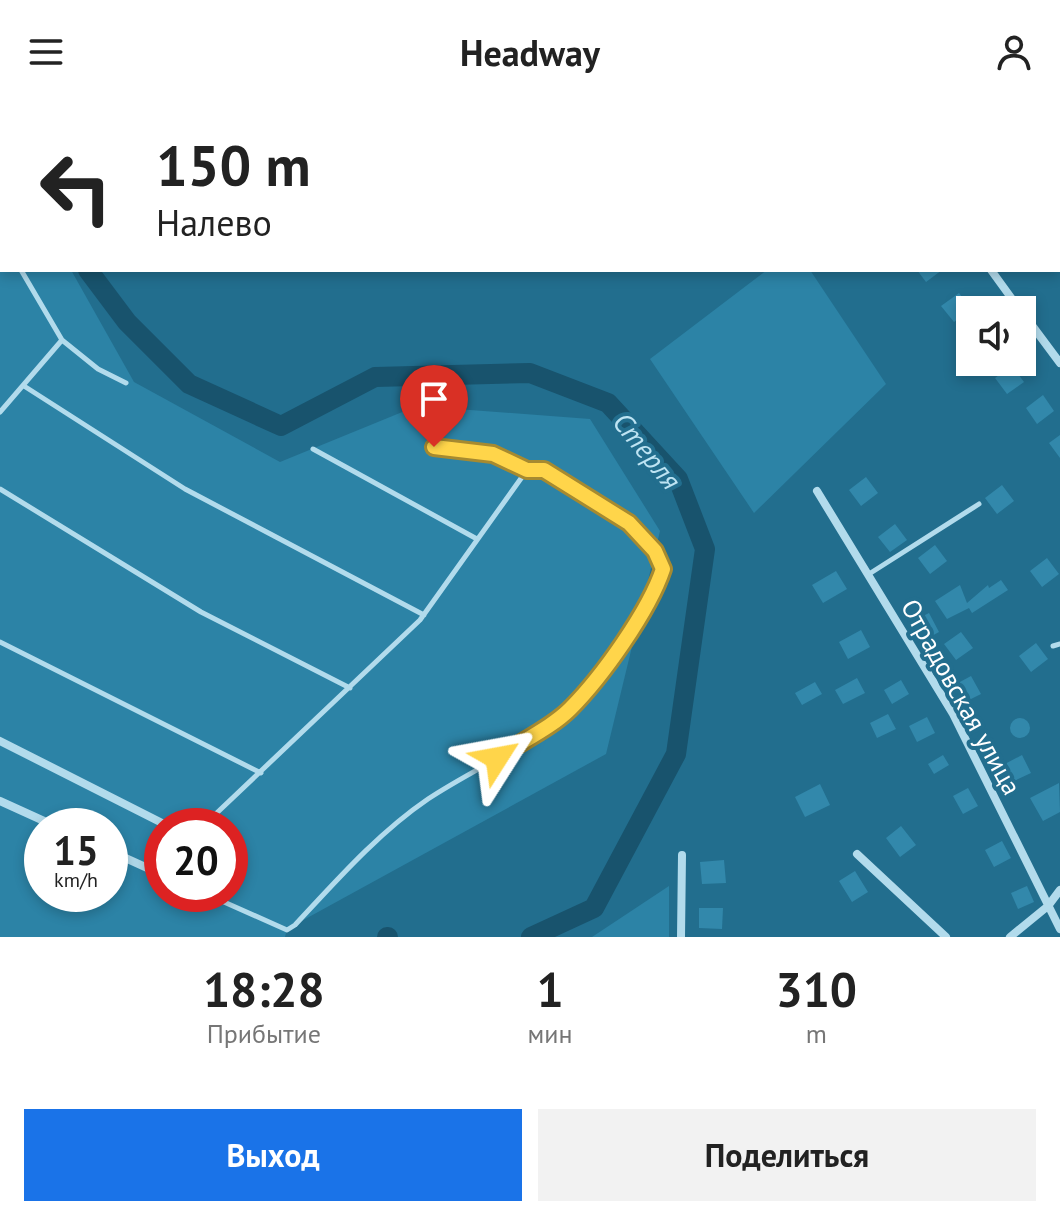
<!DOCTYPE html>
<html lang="ru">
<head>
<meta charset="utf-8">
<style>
  body { margin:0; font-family:"PT Sans",sans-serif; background:#f2f2f2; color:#222; height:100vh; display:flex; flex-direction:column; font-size:30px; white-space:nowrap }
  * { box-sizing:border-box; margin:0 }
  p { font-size:26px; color:#767676 }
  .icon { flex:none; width:44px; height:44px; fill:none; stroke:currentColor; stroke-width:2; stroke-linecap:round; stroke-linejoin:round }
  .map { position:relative; height:833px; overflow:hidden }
  .panel { display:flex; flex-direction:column; background:#fff; flex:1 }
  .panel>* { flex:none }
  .hud { position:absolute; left:0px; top:0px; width:1060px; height:168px; box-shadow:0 4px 12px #0003; background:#fff; color:#222; overflow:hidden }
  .controls { position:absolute; left:956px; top:192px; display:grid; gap:16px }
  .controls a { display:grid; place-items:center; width:80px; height:80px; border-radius:0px; background:#fff; box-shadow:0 4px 12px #0003; font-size:40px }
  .speed { position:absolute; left:24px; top:704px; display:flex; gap:16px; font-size:40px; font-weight:700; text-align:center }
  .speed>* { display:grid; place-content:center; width:104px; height:104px; border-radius:50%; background:#fff; box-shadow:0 4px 12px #0003; line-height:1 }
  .speed small { font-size:20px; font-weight:400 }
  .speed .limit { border:12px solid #d22; background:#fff; color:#111 }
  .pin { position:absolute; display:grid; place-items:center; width:68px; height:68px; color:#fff; margin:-82px -34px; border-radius:50% 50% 50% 0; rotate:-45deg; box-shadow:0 0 8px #0007 }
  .pin .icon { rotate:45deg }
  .me { position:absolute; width:88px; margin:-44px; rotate:56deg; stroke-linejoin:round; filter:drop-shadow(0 0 6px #0008) }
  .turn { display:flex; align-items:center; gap:28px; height:168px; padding:0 24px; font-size:36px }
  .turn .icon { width:104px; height:104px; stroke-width:2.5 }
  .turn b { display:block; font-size:56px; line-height:68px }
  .eta { display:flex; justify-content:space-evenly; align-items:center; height:136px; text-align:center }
  .eta b { font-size:48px; font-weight:600; line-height:56px }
  .cta { display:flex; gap:16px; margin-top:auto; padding:16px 24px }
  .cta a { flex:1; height:92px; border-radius:0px; background:#1a73e8; color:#fff; font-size:32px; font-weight:600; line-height:92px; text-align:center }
  .cta a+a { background:#f2f2f2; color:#222 }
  header { display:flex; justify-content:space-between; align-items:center; height:104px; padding:0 24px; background:#fff; font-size:36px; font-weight:600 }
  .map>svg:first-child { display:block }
  .green { fill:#2c83a6; fill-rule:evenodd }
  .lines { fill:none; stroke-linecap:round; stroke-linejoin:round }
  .river { stroke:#18536d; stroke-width:20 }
  .building { fill:#3288ab }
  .service { stroke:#b2dbec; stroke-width:5 }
  .minor { stroke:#b2dbec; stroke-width:8 }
  .route-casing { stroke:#a68a30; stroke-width:20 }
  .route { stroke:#ffd54a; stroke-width:14 }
  .labels { text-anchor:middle; stroke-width:8; stroke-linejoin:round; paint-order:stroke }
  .street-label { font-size:26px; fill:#fff; stroke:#226e8e }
  .water-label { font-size:28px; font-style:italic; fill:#bee4f3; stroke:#226e8e }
</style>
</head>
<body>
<header><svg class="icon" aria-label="menu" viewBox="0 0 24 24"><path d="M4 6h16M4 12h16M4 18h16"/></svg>Headway<svg class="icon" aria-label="person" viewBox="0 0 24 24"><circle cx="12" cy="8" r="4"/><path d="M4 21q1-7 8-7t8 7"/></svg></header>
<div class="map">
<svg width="1060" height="833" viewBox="0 0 1060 833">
  <rect width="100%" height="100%" fill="#226e8e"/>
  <path class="green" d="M0,44L2,166H71L134,278L280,358L417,302L590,315L660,427L606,650L287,825L285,833H0ZM42,722H110V790H42ZM162,722H230V790H162Z
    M767,166H810L886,280L754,409L650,255Z
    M669,782V833H592Z"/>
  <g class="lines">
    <path class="river" d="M0,10H2
      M88,166L127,218L189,280L281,322L375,273L530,269L608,299L678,375L705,445L676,650L594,804L531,833
      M387,833H388"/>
  </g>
  <path class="building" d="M917,166H942L926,178Z
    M959,189L971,205L954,218L941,202Z
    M1012,262L1024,278L1007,290L995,274Z
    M1043,291L1054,307L1037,320L1026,304Z
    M1060,331V354L1049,339Z
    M866,373L878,389L861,402L849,386Z
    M1002,381L1014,397L997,410L985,394Z
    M895,420L907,436L890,448L878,433Z
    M935,441L947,457L930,470L918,454Z
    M1047,454L1059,470L1042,483L1030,467Z
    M836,467L847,485L823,499L812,481Z
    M1001,476L1008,486L972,509L969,504L947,515L935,497L960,481L967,499L988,481L989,484Z
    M929,509L939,528L928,534L917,515Z
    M861,526L870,543L848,555L839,538Z
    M961,528L973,544L956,556L944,540Z
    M1036,539L1048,555L1031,568L1019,552Z
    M971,572L981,590L967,597L958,579Z
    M857,574L865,589L843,600L835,586Z
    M901,576L909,590L892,600L884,586Z
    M815,578L822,590L802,601L795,589Z
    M888,610L896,625L877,634L870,619Z
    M927,613L935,629L917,638L909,622Z
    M1010 624a10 10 0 1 1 20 0a10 10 0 1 1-20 0Z
    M943,651L949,661L934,670L928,660Z
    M1022,651L1031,669L1012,678L1003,661Z
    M1059,679L1060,708L1043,717L1030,694Z
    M820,680L830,701L805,713L795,693Z
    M968,684L978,702L963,710L953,692Z
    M901,722L916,741L900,753L886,734Z
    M1002,737L1011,754L994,763L985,746Z
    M724,756L726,779L702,780L700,758Z
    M855,767L868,788L852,798L839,777Z
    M1027,782L1034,798L1018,805L1011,789Z
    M699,804H723L722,825L699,824Z"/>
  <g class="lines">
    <path class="service" d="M0,138L2,141
      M62,236L98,265L126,279
      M24,282L185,385L424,511
      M0,308L62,236L21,166
      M313,345L477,435
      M0,385L201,508L350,584
      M869,470L979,400
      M0,538L261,669
      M1053,542L1060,540
      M203,722L420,516L527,366L493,350L434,343
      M162,759L154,767L162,771
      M206,790L287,826L295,821C336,777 378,729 428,695C473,665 527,643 568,607C597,582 651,501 663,465C645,425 570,367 527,366"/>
    <path class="minor" d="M162,0L163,2
      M374,0L376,2
      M582,0L584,2
      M752,2L754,0
      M1058,82L1060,84
      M991,166L1020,206
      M1022,208L1060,259
      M817,387L953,610L1060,825
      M0,637L168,722
      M0,697L55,722
      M110,747L154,767
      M857,750L946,833
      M681,833L682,751
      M1010,833L1048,802L1060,786"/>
  </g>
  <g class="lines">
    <defs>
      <path id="route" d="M434,343L493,350L527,366H544L629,419L655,447L663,465C649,507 602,573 570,605C551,624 520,638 497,654"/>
    </defs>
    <use href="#route" class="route-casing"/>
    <use href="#route" class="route"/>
  </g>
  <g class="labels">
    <g class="street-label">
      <text transform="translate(961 593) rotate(61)" y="9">Отрадовская улица</text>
    </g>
    <g class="water-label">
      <text transform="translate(647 347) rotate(51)" y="10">Стерля</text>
    </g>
  </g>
</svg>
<div class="controls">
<a><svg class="icon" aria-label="sound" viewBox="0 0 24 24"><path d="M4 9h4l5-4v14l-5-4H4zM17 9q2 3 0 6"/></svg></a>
</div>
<div class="speed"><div>15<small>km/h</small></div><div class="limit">20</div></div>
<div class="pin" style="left:434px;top:343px;background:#d93025"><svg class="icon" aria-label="arrive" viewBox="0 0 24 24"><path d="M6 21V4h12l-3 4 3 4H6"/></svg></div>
<svg class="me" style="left:497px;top:654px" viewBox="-20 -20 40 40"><path d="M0-17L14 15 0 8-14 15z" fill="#ffd54a" stroke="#fff" stroke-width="4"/></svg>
<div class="hud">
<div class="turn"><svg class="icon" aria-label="left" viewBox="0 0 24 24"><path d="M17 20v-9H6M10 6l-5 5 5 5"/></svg><div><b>150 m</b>Налево</div></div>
</div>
</div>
<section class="panel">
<div class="eta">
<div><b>18:28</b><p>Прибытие</p></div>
<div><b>1</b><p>мин</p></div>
<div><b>310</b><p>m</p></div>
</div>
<div class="cta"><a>Выход</a><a>Поделиться</a></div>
</section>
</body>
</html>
